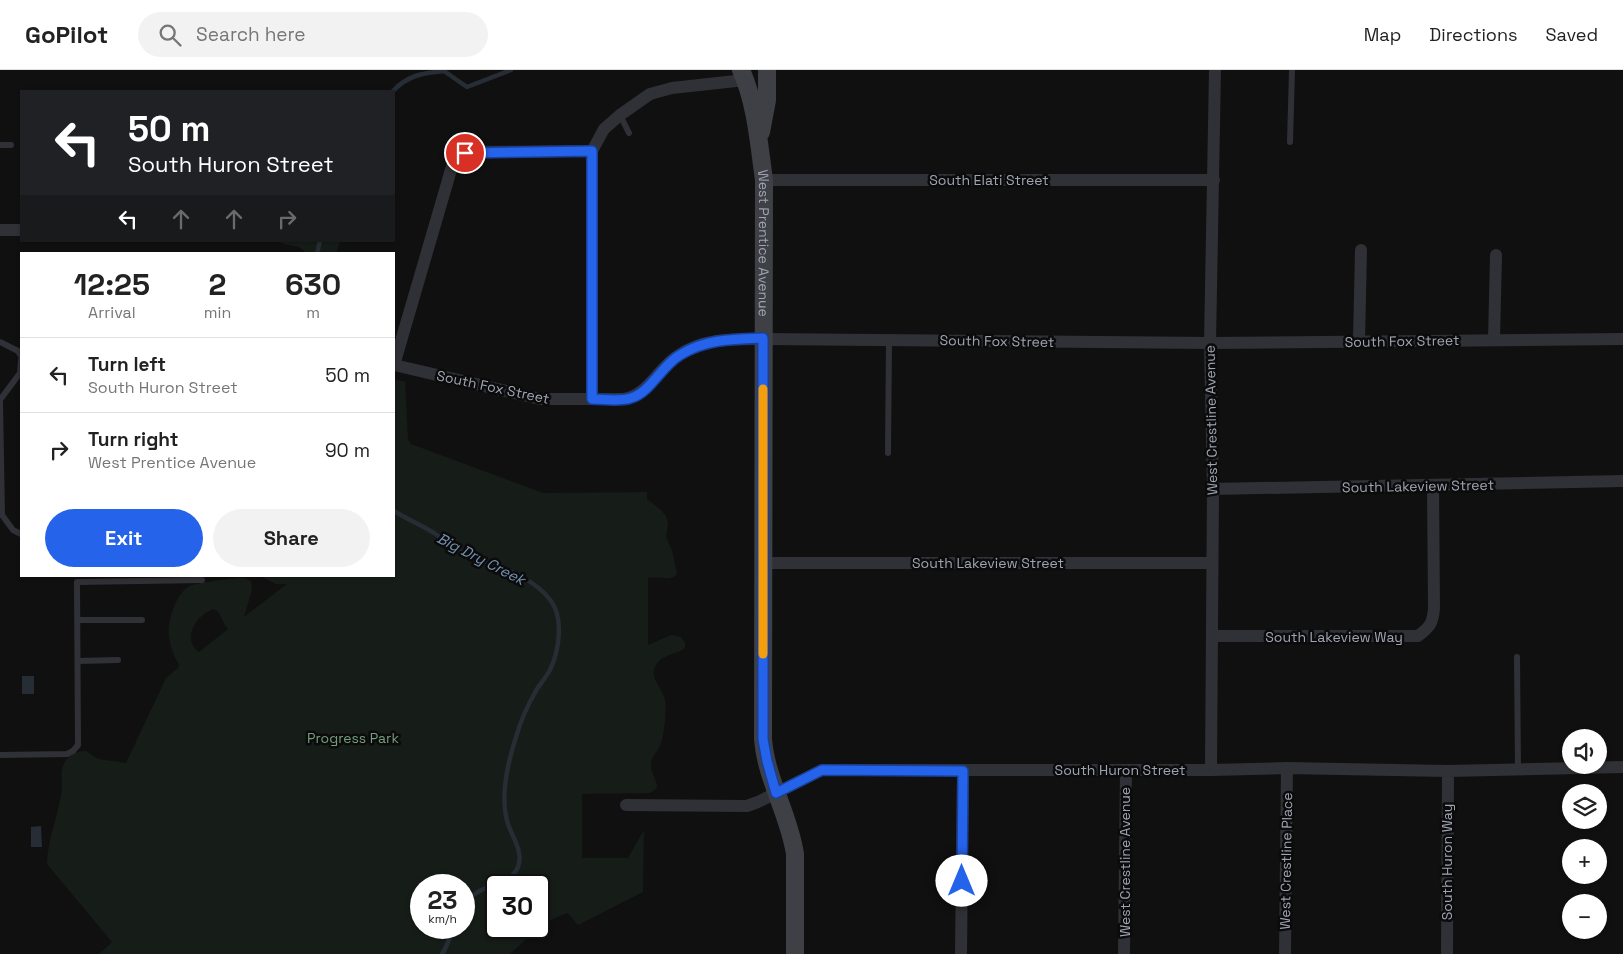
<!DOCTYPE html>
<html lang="en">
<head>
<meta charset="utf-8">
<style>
  body { margin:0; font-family:"Space Grotesk",sans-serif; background:#f2f2f2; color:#222; height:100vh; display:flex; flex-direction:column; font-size:19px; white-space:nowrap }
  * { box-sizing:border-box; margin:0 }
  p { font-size:16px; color:#767676 }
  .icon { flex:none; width:28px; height:28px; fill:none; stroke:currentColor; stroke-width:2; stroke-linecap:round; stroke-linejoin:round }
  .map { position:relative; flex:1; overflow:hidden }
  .sheet { position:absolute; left:20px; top:182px; width:375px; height:325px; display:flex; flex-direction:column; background:#fff; border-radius:0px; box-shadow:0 1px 4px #0004 }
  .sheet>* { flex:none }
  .hud { position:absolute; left:20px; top:20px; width:375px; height:152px; border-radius:0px; box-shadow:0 1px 4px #0004; background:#202124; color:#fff; overflow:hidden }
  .tools { position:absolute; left:1562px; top:659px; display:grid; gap:10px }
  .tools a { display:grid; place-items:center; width:45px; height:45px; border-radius:50%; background:#fff; box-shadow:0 1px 4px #0004; font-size:25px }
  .speed { position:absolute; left:410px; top:804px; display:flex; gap:10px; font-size:25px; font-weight:700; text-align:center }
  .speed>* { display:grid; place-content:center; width:65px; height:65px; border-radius:50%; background:#fff; box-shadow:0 1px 4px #0004; line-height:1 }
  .speed small { font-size:12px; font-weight:400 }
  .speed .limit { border:2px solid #111; border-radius:8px; background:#fff; color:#111 }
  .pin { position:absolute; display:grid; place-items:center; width:42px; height:42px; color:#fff; margin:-21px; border:2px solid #fff; border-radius:50%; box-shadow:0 1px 5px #0007 }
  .me { position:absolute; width:55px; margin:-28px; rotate:0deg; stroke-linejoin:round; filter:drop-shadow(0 0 4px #0008) }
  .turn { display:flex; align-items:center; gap:18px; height:105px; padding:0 25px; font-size:22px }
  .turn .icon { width:65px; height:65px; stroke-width:2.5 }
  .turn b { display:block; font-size:35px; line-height:42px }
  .lanes { display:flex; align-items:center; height:48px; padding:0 25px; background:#0003; justify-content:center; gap:25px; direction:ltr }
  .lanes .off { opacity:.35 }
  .eta { display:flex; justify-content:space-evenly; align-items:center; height:85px; text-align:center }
  .eta b { font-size:30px; font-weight:700; line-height:35px }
  .primary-button { display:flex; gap:10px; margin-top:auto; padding:10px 25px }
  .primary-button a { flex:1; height:58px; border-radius:30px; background:#2563eb; color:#fff; font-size:20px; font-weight:700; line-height:58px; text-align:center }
  .primary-button a+a { background:#f2f2f2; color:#222 }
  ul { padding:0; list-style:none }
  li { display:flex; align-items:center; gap:15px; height:75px; padding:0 25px; border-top:1px solid #e0e0e0 }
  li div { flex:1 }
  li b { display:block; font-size:19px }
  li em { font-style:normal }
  header { display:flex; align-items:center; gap:30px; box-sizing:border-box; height:70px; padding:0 25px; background:#fff; border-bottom:1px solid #e0e0e0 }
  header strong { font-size:24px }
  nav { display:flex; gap:28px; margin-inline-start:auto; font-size:18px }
  .search { width:350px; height:45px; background:#f2f2f2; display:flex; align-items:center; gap:12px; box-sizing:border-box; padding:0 18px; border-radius:28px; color:#767676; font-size:19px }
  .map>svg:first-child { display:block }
  .green { fill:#161c17; fill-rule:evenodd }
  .water { fill:#262d35 }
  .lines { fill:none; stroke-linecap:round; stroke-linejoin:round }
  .stream { stroke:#262d35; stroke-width:4.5 }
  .lane { stroke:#303136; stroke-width:6 }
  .street { stroke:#303136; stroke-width:12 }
  .secondary { stroke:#3e4046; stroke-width:18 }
  .route-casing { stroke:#184099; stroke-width:12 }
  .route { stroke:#2563eb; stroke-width:9 }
  .slow { stroke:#f59e0b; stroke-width:9 }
  .labels { text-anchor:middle; stroke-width:5; stroke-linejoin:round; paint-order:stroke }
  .street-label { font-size:14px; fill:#a0a4b2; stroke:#0b0b0c }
  .park-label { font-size:14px; fill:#769e7c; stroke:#0b0b0c }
  .water-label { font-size:15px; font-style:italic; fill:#7590af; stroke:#0b0b0c }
</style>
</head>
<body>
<header>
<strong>GoPilot</strong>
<div class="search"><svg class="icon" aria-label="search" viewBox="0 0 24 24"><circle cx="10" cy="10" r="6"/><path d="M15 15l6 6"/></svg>Search here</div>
<nav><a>Map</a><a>Directions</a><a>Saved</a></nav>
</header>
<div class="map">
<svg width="1623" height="884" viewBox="0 0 1623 884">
  <rect width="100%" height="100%" fill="#101011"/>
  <path class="green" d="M278,171H340L336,184H306C300,172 287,178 278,171Z
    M394,309L405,312L408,370L411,374L543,423L647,422V429L661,440L666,446L668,454L666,467L672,480L677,504C671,512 659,506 648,508V575L671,565L681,567L685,573V578C676,585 662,584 656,595C648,608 663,618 665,630C667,640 664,666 660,676C657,682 652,686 651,693C650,702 657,709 657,718L650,723L582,724V788H628L644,760L643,822L578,855L567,843L546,852L539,857V815H496V858H538L510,884H99L112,872L47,794C47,768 60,743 62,717C62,709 60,701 64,694C67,685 77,681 86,681L98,689L126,693L166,608L178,598L179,595C174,586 170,576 169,566C167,552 176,524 188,517C193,513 228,509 237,508H244L251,511L252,520L244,547L287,514H276L260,506H394ZM213,539C223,543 221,552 228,559L199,582C185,572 191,554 203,545C205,542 210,541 213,539ZM421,815H464V858H421Z"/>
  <path class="water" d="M22,606H34V624H22Z
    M41,756L42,777H31V757Z"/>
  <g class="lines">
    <path class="stream" d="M393,21C408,5 423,3 444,1L467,17L511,0
      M317,184L320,171
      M394,441C407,449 421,455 434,463C443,469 452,477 462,482C491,497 530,502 551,531C564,549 559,581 550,600C546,607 541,613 537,619C529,633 521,649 517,664C508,691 499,726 508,754C512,766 524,783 518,797C512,812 491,814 478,822C472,825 468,829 464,834
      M442,884L445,879L454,858"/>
    <path class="lane" d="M620,45L629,63
      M1290,72L1292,0
      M0,75H11
      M0,272L18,281L21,286
      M0,330L20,303L21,290
      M0,332L2,445L13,460L21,464
      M888,383L889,270
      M77,550H142
      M1517,587L1518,699
      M78,591L118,590
      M0,685L67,684L73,681L78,675L77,512L202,510"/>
    <path class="street" d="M592,81L470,82C451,85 451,102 446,117L394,295L540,329H623C647,326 657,300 676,287C701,268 733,269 763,269L1210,273L1623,269
      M764,110H1214
      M0,160H21
      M1494,270L1496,185
      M1359,271L1361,180
      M592,329V81L604,59L620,45L650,24L672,18L745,10
      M1213,419L1623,411
      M763,493H1212
      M1212,566H1418C1430,557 1433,553 1434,538L1433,416
      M1211,700L1213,419L1210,273L1215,0
      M626,735L747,736L758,732L822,700H1211L1287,698L1448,701L1623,697
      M961,884L963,701
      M1124,884L1126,700
      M1285,884L1287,698
      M1447,884L1448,701"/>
    <g class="secondary">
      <path id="s1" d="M741,0C756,33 759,75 764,110L763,669C766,709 789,744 795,784V884"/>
      <path d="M761,62L767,30V0"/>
    </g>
  </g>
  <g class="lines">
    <defs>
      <path id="route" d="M465,83L592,81V329C604,329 619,332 631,328C650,323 662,295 680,285C705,269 734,269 763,268V669L767,691L776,723L822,700L963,701L962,811"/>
    </defs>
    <use href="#route" class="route-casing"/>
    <use href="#route" class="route"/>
    <path class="slow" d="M763,319V584"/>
  </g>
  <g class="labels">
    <g class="street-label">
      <text x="989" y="115">South Elati Street</text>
      <text dy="5" stroke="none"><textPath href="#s1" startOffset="176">West Prentice Avenue</textPath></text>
      <text transform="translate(997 271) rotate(1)" y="5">South Fox Street</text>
      <text transform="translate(1402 271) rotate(-1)" y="5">South Fox Street</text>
      <text transform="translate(493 317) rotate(12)" y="5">South Fox Street</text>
      <text transform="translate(1211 350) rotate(-91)" y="5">West Crestline Avenue</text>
      <text transform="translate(1418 416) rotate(-1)" y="5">South Lakeview Street</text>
      <text x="988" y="498">South Lakeview Street</text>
      <text x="1334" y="572">South Lakeview Way</text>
      <text x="1120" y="705">South Huron Street</text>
      <text transform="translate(1286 791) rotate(-89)" y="5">West Crestline Place</text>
      <text transform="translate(1125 792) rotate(-90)" y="5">West Crestline Avenue</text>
      <text transform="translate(1447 792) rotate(-90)" y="5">South Huron Way</text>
    </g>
    <g class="park-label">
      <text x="353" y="673">Progress Park</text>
    </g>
    <g class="water-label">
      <text transform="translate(481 489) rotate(27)" y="5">Big Dry Creek</text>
    </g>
  </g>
</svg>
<div class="tools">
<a><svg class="icon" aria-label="sound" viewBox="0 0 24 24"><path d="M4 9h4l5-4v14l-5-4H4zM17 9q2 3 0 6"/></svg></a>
<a><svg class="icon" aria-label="layers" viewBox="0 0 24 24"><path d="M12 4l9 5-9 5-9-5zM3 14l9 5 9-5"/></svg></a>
<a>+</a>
<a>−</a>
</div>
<div class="speed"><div>23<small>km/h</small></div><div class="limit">30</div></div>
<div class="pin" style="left:465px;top:83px;background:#d93025"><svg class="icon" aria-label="arrive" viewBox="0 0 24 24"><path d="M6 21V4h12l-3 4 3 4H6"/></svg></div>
<svg class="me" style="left:962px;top:811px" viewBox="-20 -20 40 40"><circle r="19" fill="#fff"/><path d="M0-13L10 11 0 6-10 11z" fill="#2563eb"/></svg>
<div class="hud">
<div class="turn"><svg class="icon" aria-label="left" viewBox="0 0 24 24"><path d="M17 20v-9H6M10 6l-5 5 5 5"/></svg><div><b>50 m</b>South Huron Street</div></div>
<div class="lanes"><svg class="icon" aria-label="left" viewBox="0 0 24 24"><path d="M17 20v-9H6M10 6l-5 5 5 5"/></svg><svg class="icon off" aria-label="ahead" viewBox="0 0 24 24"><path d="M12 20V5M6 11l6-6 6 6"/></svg><svg class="icon off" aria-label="ahead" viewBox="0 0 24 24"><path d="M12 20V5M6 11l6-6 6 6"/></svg><svg class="icon off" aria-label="right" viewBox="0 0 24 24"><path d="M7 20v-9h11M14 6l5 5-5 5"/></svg></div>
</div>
<section class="sheet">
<div class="eta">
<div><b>12:25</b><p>Arrival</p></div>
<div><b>2</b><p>min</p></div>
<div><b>630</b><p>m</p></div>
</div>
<ul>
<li><svg class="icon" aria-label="left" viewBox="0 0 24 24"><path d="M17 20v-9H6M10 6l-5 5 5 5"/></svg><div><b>Turn left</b><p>South Huron Street</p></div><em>50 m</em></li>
<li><svg class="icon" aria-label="right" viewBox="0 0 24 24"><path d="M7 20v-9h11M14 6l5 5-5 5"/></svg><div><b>Turn right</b><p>West Prentice Avenue</p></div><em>90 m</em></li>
</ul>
<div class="primary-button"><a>Exit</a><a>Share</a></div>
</section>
</div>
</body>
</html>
